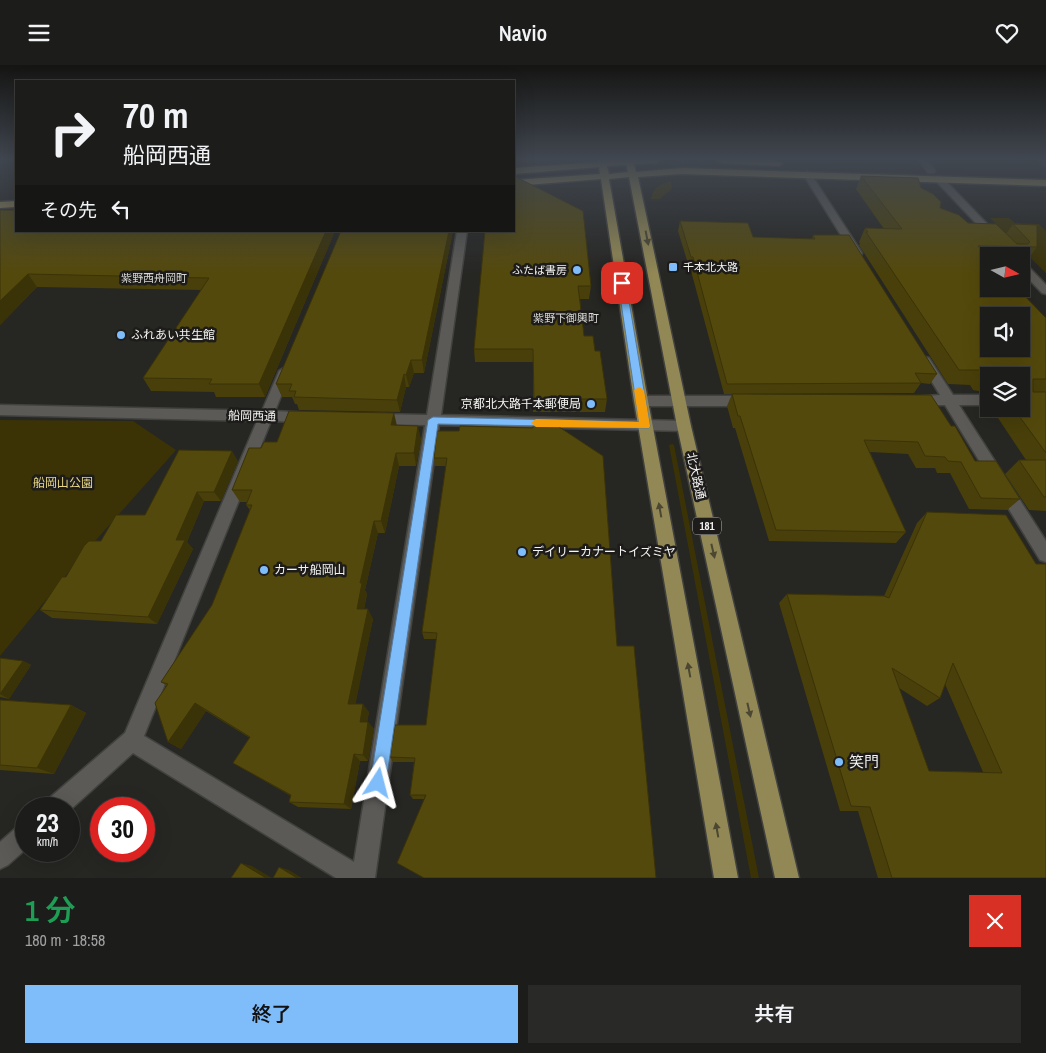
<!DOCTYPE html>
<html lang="ja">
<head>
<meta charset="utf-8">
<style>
  body { margin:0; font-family:"Archivo Narrow","Noto Sans JP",sans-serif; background:#292927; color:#f1f3f6; height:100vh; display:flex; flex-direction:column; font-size:19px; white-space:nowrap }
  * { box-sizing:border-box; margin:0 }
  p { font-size:16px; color:#a0a1a2 }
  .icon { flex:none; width:28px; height:28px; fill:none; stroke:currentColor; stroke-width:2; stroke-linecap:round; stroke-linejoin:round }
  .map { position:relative; height:813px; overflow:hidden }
  .details { display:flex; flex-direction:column; background:#1c1c1a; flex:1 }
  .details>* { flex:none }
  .guide { position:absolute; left:15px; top:15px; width:500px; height:152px; border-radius:0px; box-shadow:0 5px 20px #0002,0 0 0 1px #3a3a39; background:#1c1c1a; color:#f1f3f6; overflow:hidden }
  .needle { width:32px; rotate:98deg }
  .controls { position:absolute; left:980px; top:182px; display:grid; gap:10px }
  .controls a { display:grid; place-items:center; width:50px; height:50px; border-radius:0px; background:#1c1c1a; box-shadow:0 5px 20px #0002,0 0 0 1px #3a3a39; font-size:25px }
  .speed { position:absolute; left:15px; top:732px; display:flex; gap:10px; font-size:25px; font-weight:700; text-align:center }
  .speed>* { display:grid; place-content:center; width:65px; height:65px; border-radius:50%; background:#1c1c1a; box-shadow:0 5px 20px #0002,0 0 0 1px #3a3a39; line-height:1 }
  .speed small { font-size:12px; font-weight:400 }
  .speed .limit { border:8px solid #d22; background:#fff; color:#111 }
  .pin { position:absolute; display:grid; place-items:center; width:42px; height:42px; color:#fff; margin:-21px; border-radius:10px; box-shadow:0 2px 8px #0006 }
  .me { position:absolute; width:55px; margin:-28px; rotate:9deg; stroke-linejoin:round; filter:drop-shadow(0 0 4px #0008) }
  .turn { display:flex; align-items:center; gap:18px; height:105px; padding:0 25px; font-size:22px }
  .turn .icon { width:65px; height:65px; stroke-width:2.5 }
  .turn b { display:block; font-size:35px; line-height:42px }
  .then { display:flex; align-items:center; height:48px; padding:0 25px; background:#0003; gap:10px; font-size:19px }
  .round { display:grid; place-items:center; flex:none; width:52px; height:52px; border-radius:0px; background:#292927 }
  .headline { display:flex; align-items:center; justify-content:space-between; height:85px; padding:0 25px }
  h1 { font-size:30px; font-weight:600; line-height:38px; color:#1e9e55 }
  .action { display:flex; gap:10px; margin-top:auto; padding:10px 25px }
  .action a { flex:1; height:58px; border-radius:0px; background:#7ebdf9; color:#111; font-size:20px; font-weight:600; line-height:58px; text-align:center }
  .action a+a { background:#292927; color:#f1f3f6 }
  header { display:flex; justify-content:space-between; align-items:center; height:65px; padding:0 25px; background:#1c1c1a; font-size:22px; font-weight:600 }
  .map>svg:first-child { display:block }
  .green { fill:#3b3306 }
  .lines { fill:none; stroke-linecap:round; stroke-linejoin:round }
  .minor-casing { stroke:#41413f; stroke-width:3 }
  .primary-casing { stroke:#41413f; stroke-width:3 }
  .minor { fill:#5b5a57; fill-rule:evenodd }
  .primary { fill:#928855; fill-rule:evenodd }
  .wall { fill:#483f0a; fill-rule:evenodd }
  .shaded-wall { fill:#3b3308 }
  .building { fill:#54490c; stroke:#3b3308; fill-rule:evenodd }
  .oneway { fill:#4c4732 }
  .route { fill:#7ebdf9; stroke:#527ba2 }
  .slow { fill:#f59e0b }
  .poi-dot { fill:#7ebdf9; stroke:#1d1c1a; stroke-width:2 }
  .labels { text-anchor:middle; stroke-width:5; stroke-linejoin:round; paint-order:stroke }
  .far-poi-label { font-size:11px; fill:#f4f4f2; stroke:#1d1c1a; text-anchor:start }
  .far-neighbourhood-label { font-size:11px; fill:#d7d7d3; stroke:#1d1c1a }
  .shield { fill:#1d1c1a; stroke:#b4b3b1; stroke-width:1 }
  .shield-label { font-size:11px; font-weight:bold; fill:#f4f4f2 }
  .poi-label { font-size:12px; fill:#f4f4f2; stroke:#1d1c1a; text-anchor:start }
  .street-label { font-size:12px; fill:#f4f4f2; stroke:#1d1c1a }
  .park-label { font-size:12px; fill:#e8d782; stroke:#1d1c1a }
  .near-poi-label { font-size:15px; fill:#f4f4f2; stroke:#1d1c1a; text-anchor:start }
</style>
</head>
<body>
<header><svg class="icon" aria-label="menu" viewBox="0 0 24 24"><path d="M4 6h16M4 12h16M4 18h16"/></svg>Navio<svg class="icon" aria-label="heart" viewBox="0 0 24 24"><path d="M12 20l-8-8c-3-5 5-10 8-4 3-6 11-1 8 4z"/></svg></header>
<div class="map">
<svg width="1046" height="813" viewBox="0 0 1046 813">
  <rect width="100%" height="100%" fill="#262623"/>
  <path class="green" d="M671,116L672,123L660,134H651C653,122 660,119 671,116Z
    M990,153H1009L1015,158L1039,159L1046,166V208Z
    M0,355L133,356L176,385L80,493L0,591Z
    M672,379L674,380L759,813H751L669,380Z"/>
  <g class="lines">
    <defs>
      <path id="minor" d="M919,95H927L935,106L934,108H928Z
        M807,106L811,109L862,188L861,190H853L852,188L803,109Z
        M939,111L942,112L1018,191H1007L936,116V112Z
        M457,166H467L441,350L684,356L689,357L691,361L689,365L684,366L439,360L375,813H336L133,688L69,746V744H43L46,736L125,668L257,356L0,350V340L262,346L279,306L285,302L291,306L275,346L310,348L312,352L310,356L305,357L271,356L144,671L354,797L425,360L376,359L371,358L369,354L371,350L376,349L427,350Z
        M1021,197L1025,198L1046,220V229L1042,228L1021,206Z
        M925,292L929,293L953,330H989V340H959L1046,476V497L1040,495L945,340H915L910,338L908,335L910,332L940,330L919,296Z
        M641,331H750L755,333L757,336L755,339L750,341H641L636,339L634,336L636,333Z
        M26,758V784L8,800L0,804V777L18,761Z"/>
      <path id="primary" d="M598,95H661L657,98L634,99L636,107L682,103L1046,115V121L682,109L638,112L691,361L799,813H775L677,361L629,112L609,114L648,336L738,813H714L634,336L601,114L514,121V115L600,109L599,102L514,109V103L598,97ZM626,100L628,107L609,109L607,101Z
        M717,95H773L783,98L779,101L721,98Z
        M16,136V142L0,143V137Z"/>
    </defs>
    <use href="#minor" class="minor-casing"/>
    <use href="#primary" class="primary-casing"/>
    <use href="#minor" class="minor"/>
    <use href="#primary" class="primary"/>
  </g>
  <path class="wall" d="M1037,95H1046V101H1044Z
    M861,111L921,123L940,143L968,158L1006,169L1013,159L1037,182L1027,196H1021V191H989V224L1046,253V446L1029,445L1005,409L1019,395H1026L992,344H1021V311H989V328L973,325L970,320L948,319L859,180L860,179L859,177L865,163L884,164L856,124Z
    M0,145L335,166L265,332H216L214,327L151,326L143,313L201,225L37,222L0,260Z
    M680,156L753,172L812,174L813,170L937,309L930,319L921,318L914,328L724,329L690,202H689L678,166Z
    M453,166L424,308H414L409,322H406L400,347L299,345L297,339H295L292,332H282L276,319Z
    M485,166L591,221L589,234H580L584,271L595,286L607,334L605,347H533V297H475L474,284Z
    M732,329L951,361L975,396L1020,434L1007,445L969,444L950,408H937L935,403H916L908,389L870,387L906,467L896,478L769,476L735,363H733L727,341Z
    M550,356L424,734H413L410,730L414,697H393L390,692L426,660L437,574H424L422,567L446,401H435L434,393L459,366L533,363Z
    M397,361L421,374L416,401H399L385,468H378L365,525L367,529L364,544L373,554L355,639L369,647L367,657H368L374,664L368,696H360L351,744L298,742L289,737L291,731L233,698L250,673L206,646L181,684L168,677L167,621L161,617L212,540L250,445L246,440L247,437H240L232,425L261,383L277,377Z
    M238,396L221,436H204L187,477L193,484L157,559L52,553L40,545L66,512L101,476Z
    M927,447L1046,813H878L858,746H840L779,538L787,529L884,531L917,458ZM945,619L983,707L929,706L899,623L927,641L940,633Z
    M0,593L23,596L31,600L9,634L0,632Z
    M0,635L71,640L86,648L54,709L0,705Z"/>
  <path class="shaded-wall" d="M514,95H538L529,100L514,102Z
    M326,166H335L265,332L259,319Z
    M449,166H453L424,308L422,295Z
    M28,209L37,222L0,260V236Z
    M411,295L414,308L409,322L406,310Z
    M404,309L406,322L400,347L397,335Z
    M394,348L397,361L391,360Z
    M418,361L421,374L416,401L414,388Z
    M232,386L238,396L221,436L214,427Z
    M396,388L399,401L385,468L381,456Z
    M197,427L204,436L187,477L193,484L157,559L148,552L176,475Z
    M374,456L378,468L365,525L367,529L362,554L357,544L360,518Z
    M368,544L373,554L354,647L348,639Z
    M23,596L31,600L9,634L0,629Z
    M195,638L206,646L181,684L168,677Z
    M363,639L369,647L366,664L360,657Z
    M71,640L86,648L54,709L37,703Z
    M368,657L374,664L368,696L363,690Z
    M354,689L360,696L351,744L344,739Z
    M241,798L252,801L272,813H266Z
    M279,802L289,805L302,813H297Z"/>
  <path class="building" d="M514,111L583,146L591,221H578L584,271H593L595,286H600L607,334H534L533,284H474L485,166H514Z
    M861,111L918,113L921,123L933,129L941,137L940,143L959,150L968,158L996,159L1017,179H1028L1030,177L1013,159L1037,160V182L978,181L989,192V224H1018L1046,253V314H1033V327H1046V388L1014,344H1021V311L989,312L985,311L981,305H959L866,167H868L865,163L902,164ZM989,251H1021V284H989Z
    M0,145H16V166H326L259,319H209L212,314L143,313L209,213L28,209L0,236Z
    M680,156L748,158L753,172L815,174L813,170H849L937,309L915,308L921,318L727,319L693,192H691Z
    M341,166H449L422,295H411L406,310L404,309L397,335L294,332L296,326H289L292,319H276Z
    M732,329L931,330L951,361H955L975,396H996L1020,434L981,433L961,397L948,396L945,392L925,391L918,377L864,375L906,467L776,465L740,351H738Z
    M289,346L394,348L391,360L418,361L414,388H396L381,456H374L360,518H362L357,544H368L348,639H363L360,657H368L363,690L354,689L344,739L289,737L291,730L233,698L250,672L195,638L168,677L155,638L168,619L161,617L212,540L252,440H246L252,425H232L249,383H261L264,377H277Z
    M533,356H550L603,391L617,581H634L656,813H424L397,798L426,730H410L415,693L390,692L395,660H426L437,568L422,567L447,393H434L437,366H459L460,361L533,363Z
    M179,385L232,386L214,427H197L176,475H185L148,552L40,545L62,512H66L84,481L89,476H101L116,450H145Z
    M1019,395H1046V432H1044Z
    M927,447L1006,450L1036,499H1046V813H892L870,742L851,741L787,529L884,531L889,533ZM953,598L1002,708L929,706L892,603L940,633Z
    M0,593L23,596L0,629Z
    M0,635L71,640L37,703L0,700Z
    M241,798L266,813H231Z
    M279,802L297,813H273Z"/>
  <defs><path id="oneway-solid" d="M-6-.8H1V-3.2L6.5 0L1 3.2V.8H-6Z" transform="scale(1.25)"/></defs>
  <g class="oneway">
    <use href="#oneway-solid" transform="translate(647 173) rotate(79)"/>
    <use href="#oneway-solid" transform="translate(660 445) rotate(-100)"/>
    <use href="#oneway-solid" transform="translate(713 486) rotate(77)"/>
    <use href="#oneway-solid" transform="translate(689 605) rotate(-100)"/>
    <use href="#oneway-solid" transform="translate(749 645) rotate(77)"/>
    <use href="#oneway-solid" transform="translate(717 765) rotate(-100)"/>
  </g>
  <linearGradient id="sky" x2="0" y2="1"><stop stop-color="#151513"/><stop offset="0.45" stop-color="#414750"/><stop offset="1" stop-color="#414750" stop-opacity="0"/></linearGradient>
  <rect width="1046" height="209" fill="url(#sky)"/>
  <path class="route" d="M622,215L626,218L650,361L649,363L438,359L386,718L384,723L378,726L372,723L370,718L428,355L433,352L639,357L618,218Z"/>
  <path class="slow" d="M639,322L644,325L650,361L649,363L536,362L531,358L536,354L639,357L634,325Z"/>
  <g class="poi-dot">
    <rect x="668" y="197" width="10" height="10" rx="2.5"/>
    <circle cx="577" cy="205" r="5"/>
    <circle cx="121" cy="270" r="5"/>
    <circle cx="591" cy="339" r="5"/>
    <circle cx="522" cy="487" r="5"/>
    <circle cx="264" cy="505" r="5"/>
    <circle cx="839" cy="697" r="5"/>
  </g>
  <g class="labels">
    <g class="far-poi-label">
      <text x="683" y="206">千本北大路</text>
      <text x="567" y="209" text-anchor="end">ふたば書房</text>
    </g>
    <g class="far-neighbourhood-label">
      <text x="154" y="217">紫野西舟岡町</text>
      <text x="566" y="257">紫野下御輿町</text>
    </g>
    <rect class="shield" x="693" y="452.5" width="28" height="17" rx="4"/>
    <g class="shield-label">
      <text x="707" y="465">181</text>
    </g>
    <g class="poi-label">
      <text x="131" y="274">ふれあい共生館</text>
      <text x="581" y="343" text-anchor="end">京都北大路千本郵便局</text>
      <text x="532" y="491">デイリーカナートイズミヤ</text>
      <text x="274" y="509">カーサ船岡山</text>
    </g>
    <g class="street-label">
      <text transform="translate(252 351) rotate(1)" y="4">船岡西通</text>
      <text transform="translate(696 411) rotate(77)" y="4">北大路通</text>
    </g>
    <g class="park-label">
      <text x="63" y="422">船岡山公園</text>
    </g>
    <g class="near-poi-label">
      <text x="849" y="702">笑門</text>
    </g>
  </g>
</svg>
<div class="controls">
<a><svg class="needle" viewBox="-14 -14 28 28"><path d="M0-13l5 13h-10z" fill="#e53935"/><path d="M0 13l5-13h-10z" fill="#a0a1a2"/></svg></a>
<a><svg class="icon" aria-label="sound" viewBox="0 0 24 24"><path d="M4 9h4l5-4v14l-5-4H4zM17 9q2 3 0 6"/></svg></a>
<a><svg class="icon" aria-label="layers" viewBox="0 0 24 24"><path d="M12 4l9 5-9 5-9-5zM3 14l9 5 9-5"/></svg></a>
</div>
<div class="speed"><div>23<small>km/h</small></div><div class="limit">30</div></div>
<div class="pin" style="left:622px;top:218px;background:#d93025"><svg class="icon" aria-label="arrive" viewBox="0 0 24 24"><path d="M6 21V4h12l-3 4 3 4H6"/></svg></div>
<svg class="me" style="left:378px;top:718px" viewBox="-20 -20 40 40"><path d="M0-17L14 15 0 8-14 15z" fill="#7ebdf9" stroke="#fff" stroke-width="4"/></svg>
<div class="guide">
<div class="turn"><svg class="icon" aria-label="right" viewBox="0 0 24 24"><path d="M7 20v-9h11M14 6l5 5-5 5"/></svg><div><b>70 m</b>船岡西通</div></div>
<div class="then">その先<svg class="icon" aria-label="left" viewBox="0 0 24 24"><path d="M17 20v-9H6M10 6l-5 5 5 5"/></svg></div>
</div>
</div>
<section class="details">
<div class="headline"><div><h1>1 分</h1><p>180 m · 18:58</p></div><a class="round" style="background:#d93025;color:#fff"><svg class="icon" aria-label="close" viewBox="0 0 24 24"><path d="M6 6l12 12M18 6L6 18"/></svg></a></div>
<div class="action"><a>終了</a><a>共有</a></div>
</section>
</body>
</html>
